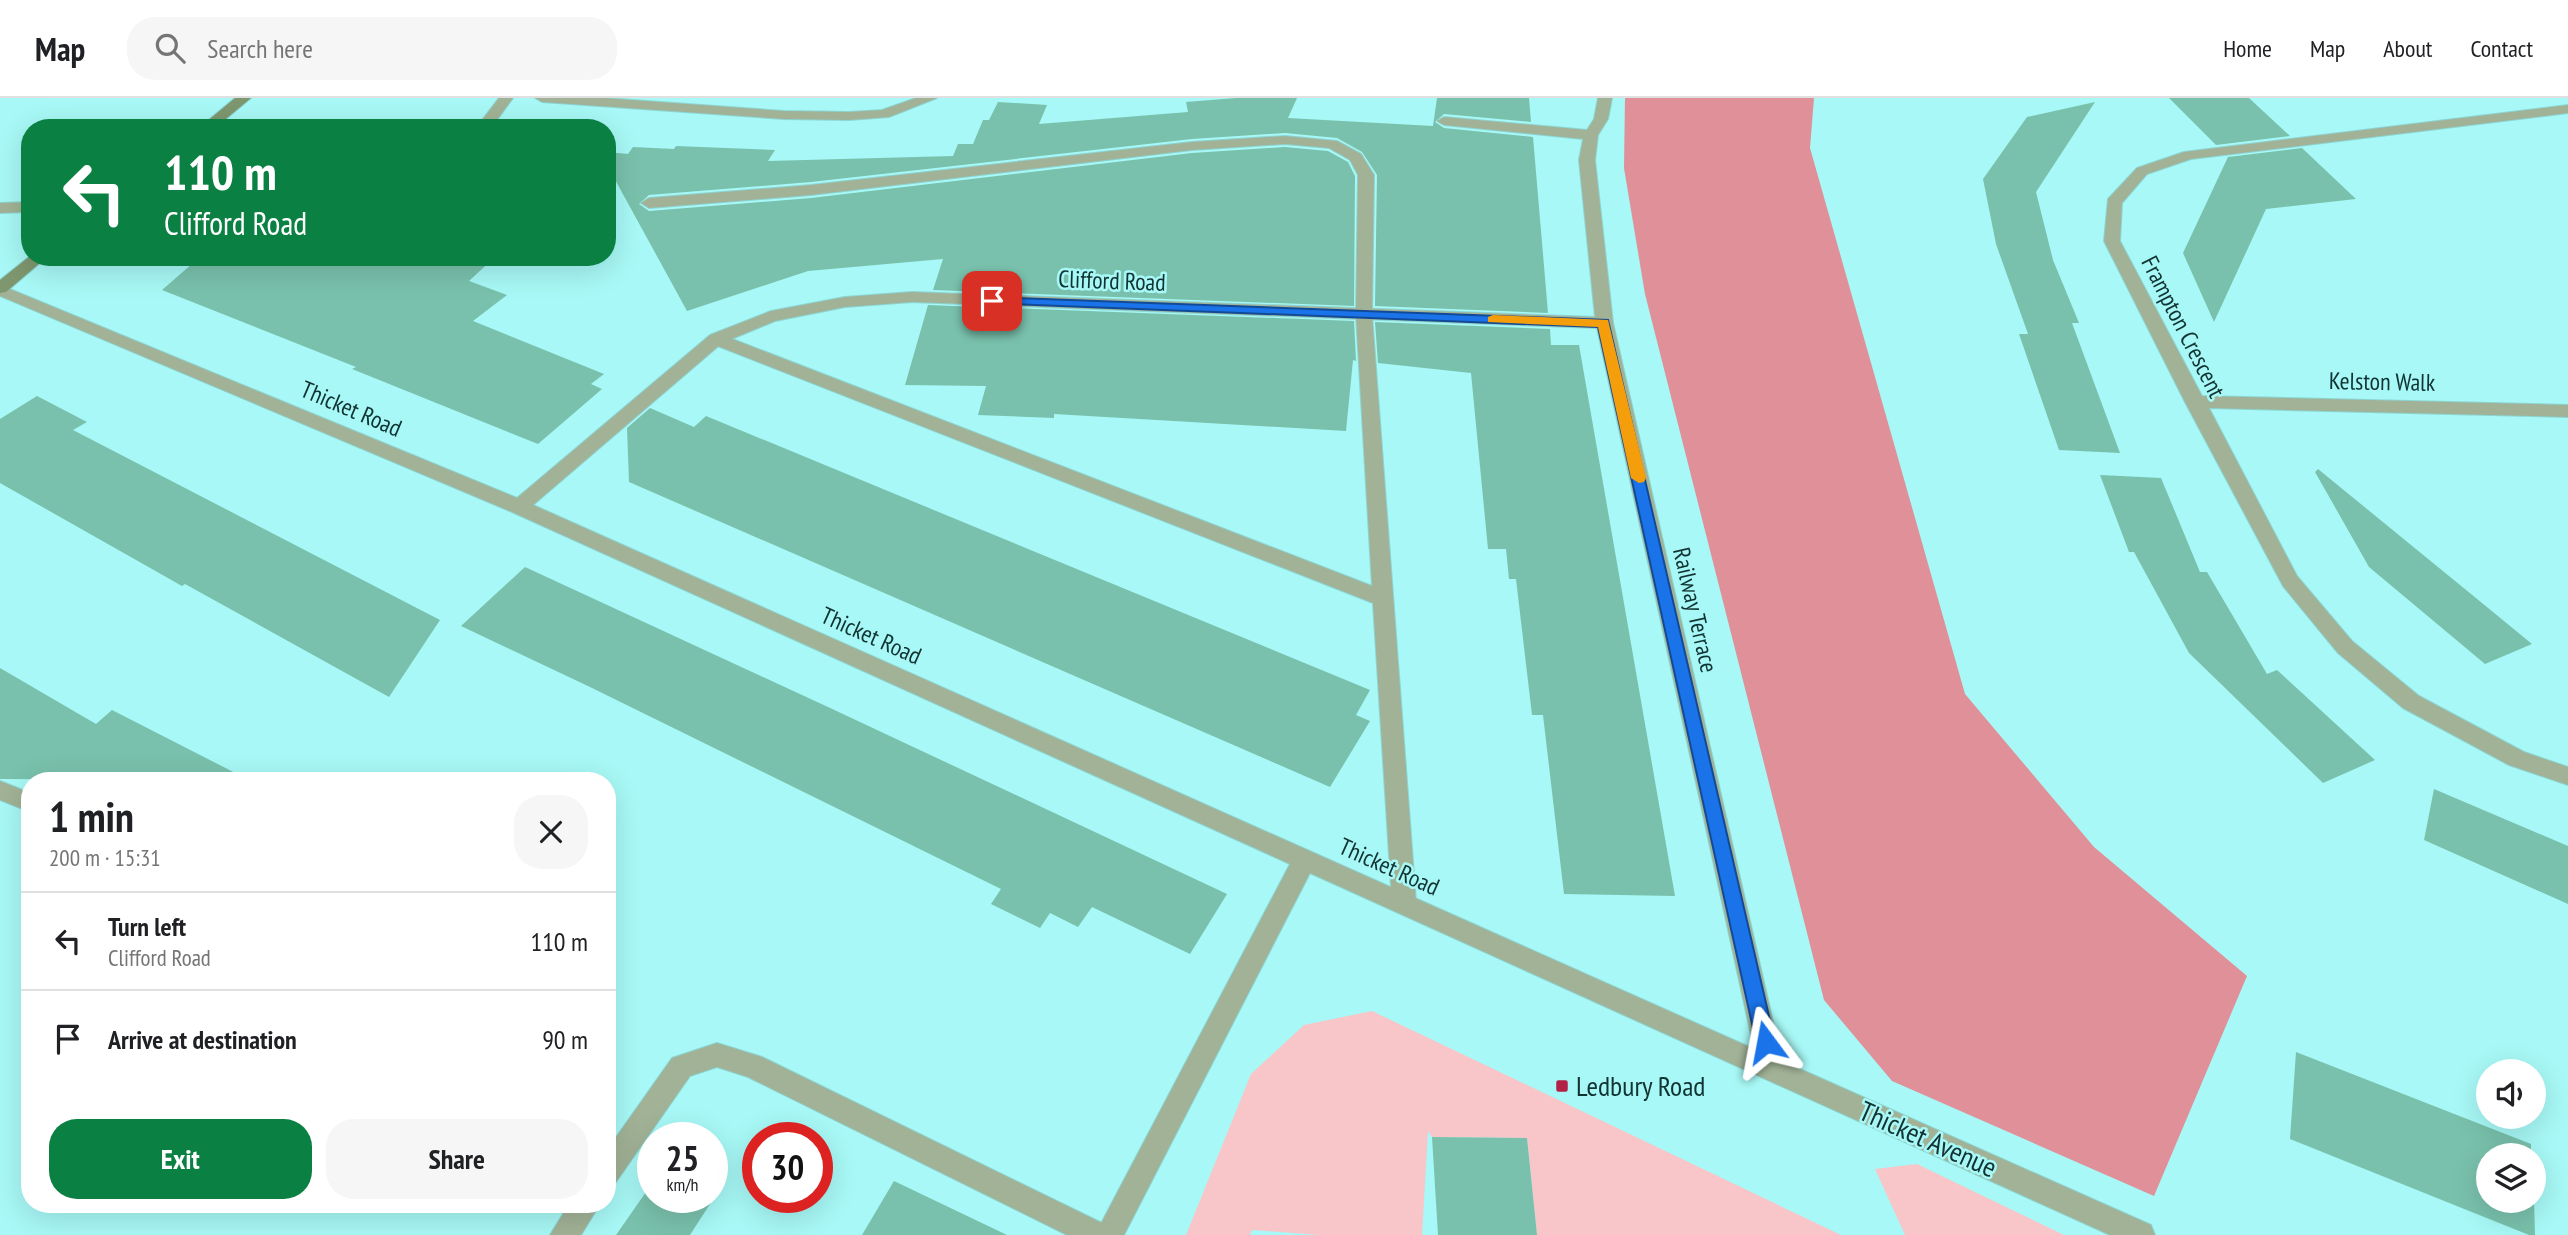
<!DOCTYPE html>
<html lang="en">
<head>
<meta charset="utf-8">
<style>
  body { margin:0; font-family:"PT Sans Narrow",sans-serif; background:#f6f6f6; color:#202124; height:100vh; display:flex; flex-direction:column; font-size:26px; white-space:nowrap }
  * { box-sizing:border-box; margin:0 }
  p { font-size:23px; color:#757577 }
  .icon { flex:none; width:38px; height:38px; fill:none; stroke:currentColor; stroke-width:2; stroke-linecap:round; stroke-linejoin:round }
  .map { position:relative; flex:1; overflow:hidden }
  .sheet { position:absolute; left:21px; top:674px; width:595px; height:441px; display:flex; flex-direction:column; background:#fff; border-radius:28px; box-shadow:0 7px 28px #0002 }
  .sheet>* { flex:none }
  .top-card { position:absolute; left:21px; top:21px; width:595px; height:147px; border-radius:28px; box-shadow:0 7px 28px #0002; background:#0b8043; color:#fff; overflow:hidden }
  .fabs { position:absolute; left:2476px; top:961px; display:grid; gap:14px }
  .fabs a { display:grid; place-items:center; width:70px; height:70px; border-radius:50%; background:#fff; box-shadow:0 7px 28px #0002; font-size:35px }
  .speed { position:absolute; left:637px; top:1024px; display:flex; gap:14px; font-size:35px; font-weight:700; text-align:center }
  .speed>* { display:grid; place-content:center; width:91px; height:91px; border-radius:50%; background:#fff; box-shadow:0 7px 28px #0002; line-height:1 }
  .speed small { font-size:18px; font-weight:400 }
  .speed .limit { border:10px solid #d22; background:#fff; color:#111 }
  .pin { position:absolute; display:grid; place-items:center; width:60px; height:60px; color:#fff; margin:-30px; border-radius:14px; box-shadow:0 4px 10px #0006 }
  .me { position:absolute; width:77px; margin:-38px; rotate:347deg; stroke-linejoin:round; filter:drop-shadow(0 0 5px #0008) }
  .turn { display:flex; align-items:center; gap:24px; height:147px; padding:0 28px; font-size:32px }
  .turn .icon { width:91px; height:91px; stroke-width:2.5 }
  .turn b { display:block; font-size:49px; line-height:60px }
  .round { display:grid; place-items:center; flex:none; width:74px; height:74px; border-radius:28px; background:#f6f6f6 }
  .overview { display:flex; align-items:center; justify-content:space-between; height:119px; padding:0 28px }
  h1 { font-size:42px; font-weight:700; line-height:52px }
  .action { display:flex; gap:14px; margin-top:auto; padding:14px 28px }
  .action a { flex:1; height:80px; border-radius:28px; background:#0b8043; color:#fff; font-size:28px; font-weight:700; line-height:80px; text-align:center }
  .action a+a { background:#f6f6f6; color:#202124 }
  ul { padding:0; list-style:none }
  li { display:flex; align-items:center; gap:21px; height:98px; padding:0 28px; border-top:2px solid #e0e0e0 }
  li div { flex:1 }
  li b { display:block; font-size:26px }
  li em { font-style:normal }
  header { display:flex; align-items:center; gap:42px; box-sizing:border-box; height:98px; padding:0 35px; background:#fff; border-bottom:2px solid #e0e0e0 }
  header strong { font-size:33px }
  nav { display:flex; gap:38px; margin-inline-start:auto; font-size:24px }
  .search { width:490px; height:63px; background:#f6f6f6; display:flex; align-items:center; gap:18px; box-sizing:border-box; padding:0 24px; border-radius:28px; color:#757577; font-size:26px }
  .map>svg:first-child { display:block }
  .green { fill:#f8c6c9 }
  .forest { fill:#e09098 }
  .building { fill:#79c1ac }
  .lines { fill:none; stroke-linecap:round; stroke-linejoin:round }
  .lane-casing { stroke:#8cd5d3; stroke-width:2 }
  .street-casing { stroke:#8cd5d3; stroke-width:2 }
  .secondary-casing { stroke:#8cd5d3; stroke-width:2 }
  .lane { fill:#a1b296; fill-rule:evenodd }
  .street { fill:#a1b296; fill-rule:evenodd }
  .secondary { fill:#7e976e; fill-rule:evenodd }
  .route { fill:#1a73e8; stroke:#114b97; stroke-width:2 }
  .slow { fill:#f59e0b }
  .poi-dot { fill:#b32146; stroke:#a7f8f6; stroke-width:2.5 }
  .labels { text-anchor:middle; stroke-width:5; stroke-linejoin:round; paint-order:stroke }
  .street-label { font-size:24px; fill:#113332; stroke:#a7f8f6 }
  .near-poi-label { font-size:28px; fill:#113332; stroke:#a7f8f6; text-anchor:start }
  .near-street-label { font-size:28px; fill:#113332; stroke:#a7f8f6 }
</style>
</head>
<body>
<header>
<strong>Map</strong>
<div class="search"><svg class="icon" aria-label="search" viewBox="0 0 24 24"><circle cx="10" cy="10" r="6"/><path d="M15 15l6 6"/></svg>Search here</div>
<nav><a>Home</a><a>Map</a><a>About</a><a>Contact</a></nav>
</header>
<div class="map">
<svg width="2568" height="1137" viewBox="0 0 2568 1137">
  <rect width="100%" height="100%" fill="#a7f8f6"/>
  <path class="green" d="M1372,913L1841,1137H1537L1527,1040L1432,1039L1428,1033L1422,1137H1319L1252,1132L1250,1137H1186L1251,976L1304,927Z
    M1917,1066L2064,1137H1905L1875,1071Z"/>
  <path class="forest" d="M1625,0H1814L1810,50L1965,596L2094,749L2247,878L2154,1098L1892,983L1824,902L1645,196L1624,70Z"/>
  <path class="building" d="M1236,0H1297L1288,20L1433,28L1437,0H1529L1531,24L1444,16L1435,24L1444,30L1533,39L1548,215L1375,208L1377,77L1362,54L1337,40L1285,35L1192,41L811,84L649,97L639,106L649,113L811,100L1192,55L1285,49L1328,53L1348,64L1355,78L1354,208L933,192L943,161L808,173L687,213L607,67V54L628,56L633,49L674,51L676,48L775,52L768,63L953,58L958,46H973L983,22H989L998,4L1047,7L1039,26L1188,14L1186,4Z
    M2169,0H2249L2290,38L2216,47Z
    M2095,4L2036,94L2053,162L2079,225H2072L2120,355L2059,352L2019,236H2028L1996,146L1983,81L2027,19Z
    M2302,50L2356,101L2266,111L2214,224L2183,155L2228,59Z
    M200,159H495L469,183L507,197L473,223L604,276L591,286L602,291L538,346L352,271L356,269L162,192Z
    M928,207L1354,223L1356,263L1353,262L1346,333L1054,316V320L978,317L986,288L905,287Z
    M1375,224L1550,231L1551,247H1579L1675,798L1564,796L1543,617H1532L1516,481H1509L1506,451H1488L1471,275L1378,265Z
    M37,298L87,324L73,332L440,522L389,599L185,486L182,488L0,385V321Z
    M650,310L694,329L706,318L1370,592L1356,617L1370,623L1330,689L629,384L627,330Z
    M2318,371L2482,505L2532,546L2485,566L2369,469L2315,374Z
    M2100,377L2161,380L2200,474H2207L2267,576L2277,572L2375,662L2323,685L2189,555L2134,454H2129Z
    M525,469L828,609L1227,796L1190,856L1092,809L1078,829L1050,815L1040,830L991,806L1001,791L590,589L461,528Z
    M0,570L96,626L112,612L249,682L0,681Z
    M2434,691L2568,748V806L2424,742Z
    M2296,954L2531,1046V1057H2488V1102H2534L2535,1137H2529L2290,1041Z
    M1432,1039L1527,1040L1537,1137H1438Z
    M894,1083L1007,1137H862Z
    M653,1084V1099H712V1089L719,1092L690,1137H616Z"/>
  <g class="lines">
    <defs>
      <path id="lane" d="M499,0H513L491,30H476Z
        M1598,0H1612L1608,21L1598,37L1595,62L1587,67L1579,62L1583,41L1444,27L1437,23L1444,19L1587,32L1594,21Z
        M1285,38L1337,43L1361,56L1374,77L1372,217L1416,804L1412,811L1404,815L1396,811L1392,804L1373,505L710,245L707,241L716,235L722,237L1372,488L1356,217L1358,77L1350,62L1329,50L1285,46L1192,52L811,97L649,110L641,105L649,100L811,87L1192,44Z
        M0,683L30,695V714L0,702Z
        M717,945L762,959L1106,1127L1110,1137H1067L748,979L717,969L690,978L616,1084L607,1088V1052L672,960Z
        M569,1106H600L581,1137H550Z"/>
      <path id="street" d="M535,0H604L784,13L849,14L882,12L916,0H937L889,19L849,22L784,21L542,4Z
        M2568,7V15L2191,61L2147,76L2122,105L2120,143L2202,298L2568,307V319L2209,310L2297,478L2352,543L2419,598L2524,654L2568,669V687L2509,667L2403,610L2338,555L2283,488L2185,304L2104,143L2108,101L2137,70L2184,54Z
        M1587,57L1595,62L1613,225L1782,963L2151,1127L2155,1137H2110L1310,775L1124,1137H1095L1290,766L512,414L0,198V187L517,400L710,237L771,213L845,199L912,194L1595,219L1579,62ZM912,204L1597,230L1754,951L533,407L722,245L775,223L845,209Z
        M30,104V114L0,115V105Z"/>
      <path id="secondary" d="M235,0H251L215,30H199Z
        M30,158L47,159L6,194L0,195V182Z"/>
    </defs>
    <use href="#lane" class="lane-casing"/>
    <use href="#street" class="street-casing"/>
    <use href="#secondary" class="secondary-casing"/>
    <use href="#lane" class="lane"/>
    <use href="#street" class="street"/>
    <use href="#secondary" class="secondary"/>
  </g>
  <path class="route" d="M992,199L1608,222L1775,944L1772,950L1766,953L1759,950L1756,944L1598,229L987,205L985,203Z"/>
  <path class="slow" d="M1493,217L1608,222L1646,380L1644,384L1639,385L1631,380L1598,229L1488,224V219Z"/>
  <rect class="poi-dot" x="1555" y="981" width="14" height="14" rx="3.5"/>
  <g class="labels">
    <g class="street-label">
      <text transform="translate(1112 183) rotate(2)" y="8">Clifford Road</text>
      <text transform="translate(2183 229) rotate(63)" y="8">Frampton Crescent</text>
      <text transform="translate(2382 284) rotate(1)" y="8">Kelston Walk</text>
      <text transform="translate(351 311) rotate(23)" y="8">Thicket Road</text>
      <text transform="translate(1695 512) rotate(77)" y="8">Railway Terrace</text>
      <text transform="translate(871 538) rotate(24)" y="8">Thicket Road</text>
      <text transform="translate(1389 769) rotate(24)" y="8">Thicket Road</text>
    </g>
    <g class="near-poi-label">
      <text x="1576" y="998">Ledbury Road</text>
    </g>
    <g class="near-street-label">
      <text transform="translate(1928 1041) rotate(24)" y="10">Thicket Avenue</text>
    </g>
  </g>
</svg>
<div class="fabs">
<a><svg class="icon" aria-label="sound" viewBox="0 0 24 24"><path d="M4 9h4l5-4v14l-5-4H4zM17 9q2 3 0 6"/></svg></a>
<a><svg class="icon" aria-label="layers" viewBox="0 0 24 24"><path d="M12 4l9 5-9 5-9-5zM3 14l9 5 9-5"/></svg></a>
</div>
<div class="speed"><div>25<small>km/h</small></div><div class="limit">30</div></div>
<div class="pin" style="left:992px;top:203px;background:#d93025"><svg class="icon" aria-label="arrive" viewBox="0 0 24 24"><path d="M6 21V4h12l-3 4 3 4H6"/></svg></div>
<svg class="me" style="left:1766px;top:944px" viewBox="-20 -20 40 40"><path d="M0-17L14 15 0 8-14 15z" fill="#1a73e8" stroke="#fff" stroke-width="4"/></svg>
<div class="top-card">
<div class="turn"><svg class="icon" aria-label="left" viewBox="0 0 24 24"><path d="M17 20v-9H6M10 6l-5 5 5 5"/></svg><div><b>110 m</b>Clifford Road</div></div>
</div>
<section class="sheet">
<div class="overview"><div><h1>1 min</h1><p>200 m · 15:31</p></div><a class="round"><svg class="icon" aria-label="close" viewBox="0 0 24 24"><path d="M6 6l12 12M18 6L6 18"/></svg></a></div>
<ul>
<li><svg class="icon" aria-label="left" viewBox="0 0 24 24"><path d="M17 20v-9H6M10 6l-5 5 5 5"/></svg><div><b>Turn left</b><p>Clifford Road</p></div><em>110 m</em></li>
<li><svg class="icon" aria-label="arrive" viewBox="0 0 24 24"><path d="M6 21V4h12l-3 4 3 4H6"/></svg><div><b>Arrive at destination</b></div><em>90 m</em></li>
</ul>
<div class="action"><a>Exit</a><a>Share</a></div>
</section>
</div>
</body>
</html>
